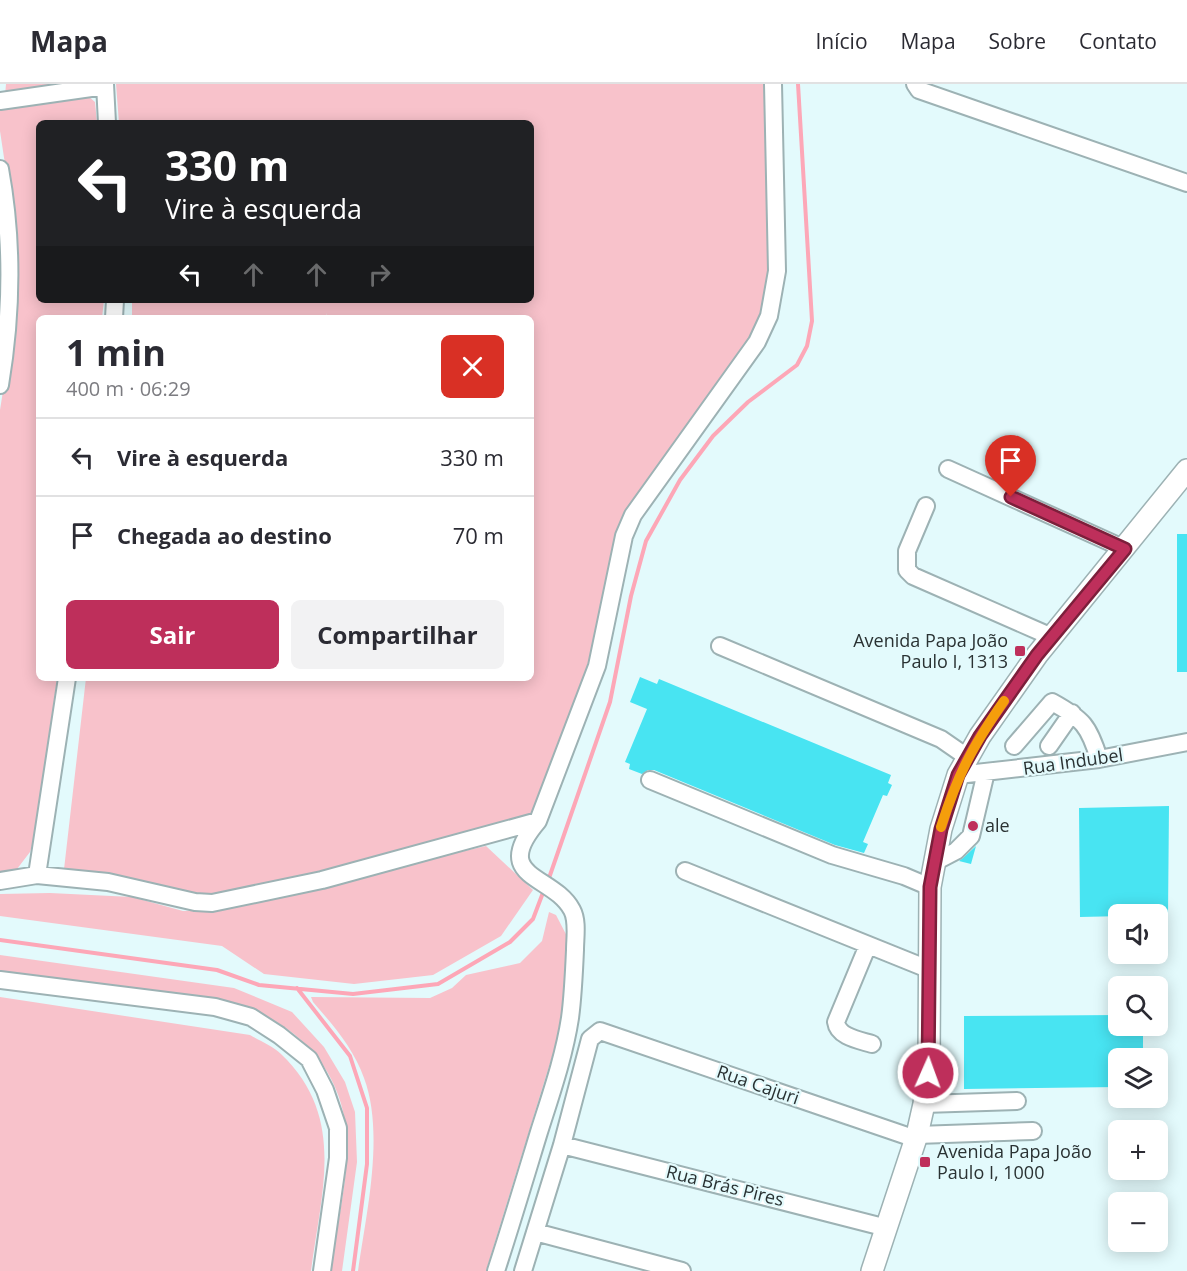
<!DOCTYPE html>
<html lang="pt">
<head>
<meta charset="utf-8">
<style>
  body { margin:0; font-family:"Open Sans",sans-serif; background:#f2f2f3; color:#2b2b33; height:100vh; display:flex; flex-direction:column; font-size:22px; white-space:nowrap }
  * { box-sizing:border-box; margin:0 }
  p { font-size:20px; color:#7c7c81 }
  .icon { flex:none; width:33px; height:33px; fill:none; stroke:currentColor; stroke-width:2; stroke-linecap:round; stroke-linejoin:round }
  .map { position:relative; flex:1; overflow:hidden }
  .panel { position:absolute; left:36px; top:231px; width:498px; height:366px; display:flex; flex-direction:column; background:#fff; border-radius:9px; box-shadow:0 3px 15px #0003 }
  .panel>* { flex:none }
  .hud { position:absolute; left:36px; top:36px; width:498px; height:183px; border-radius:9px; box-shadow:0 3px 15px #0003; background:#202124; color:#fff; overflow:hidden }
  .buttons { position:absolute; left:1108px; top:820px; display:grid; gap:12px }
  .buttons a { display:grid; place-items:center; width:60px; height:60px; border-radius:9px; background:#fff; box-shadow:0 3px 15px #0003; font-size:30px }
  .pin { position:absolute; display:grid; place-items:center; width:51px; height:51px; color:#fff; margin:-62px -26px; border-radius:50% 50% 50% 0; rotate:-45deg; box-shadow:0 0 6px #0007 }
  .pin .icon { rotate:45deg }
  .me { position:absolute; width:66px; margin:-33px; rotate:2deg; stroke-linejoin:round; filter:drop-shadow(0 0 4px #0008) }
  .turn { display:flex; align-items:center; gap:21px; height:126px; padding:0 30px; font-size:27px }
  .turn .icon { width:78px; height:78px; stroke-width:2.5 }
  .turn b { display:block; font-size:42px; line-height:51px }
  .lanes { display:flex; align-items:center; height:57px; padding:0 30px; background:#0003; justify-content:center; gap:30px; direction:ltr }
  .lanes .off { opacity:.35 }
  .round { display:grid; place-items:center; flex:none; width:63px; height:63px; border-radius:9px; background:#f2f2f3 }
  .head { display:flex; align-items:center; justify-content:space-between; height:102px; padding:0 30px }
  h1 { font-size:36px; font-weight:700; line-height:45px }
  .primary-button { display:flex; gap:12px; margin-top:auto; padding:12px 30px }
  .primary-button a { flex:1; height:69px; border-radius:9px; background:#be2f5b; color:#fff; font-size:24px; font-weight:700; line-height:69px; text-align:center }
  .primary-button a+a { background:#f2f2f3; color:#2b2b33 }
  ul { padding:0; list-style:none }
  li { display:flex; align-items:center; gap:18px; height:78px; padding:0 30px; border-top:2px solid #e1e1e2 }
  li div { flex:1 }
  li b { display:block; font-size:22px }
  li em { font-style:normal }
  header { display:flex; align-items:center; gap:36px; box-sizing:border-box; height:84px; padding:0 30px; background:#fff; border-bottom:2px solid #e1e1e2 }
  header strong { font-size:28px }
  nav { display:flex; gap:33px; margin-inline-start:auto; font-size:21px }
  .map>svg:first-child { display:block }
  .green { fill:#f8c2cb }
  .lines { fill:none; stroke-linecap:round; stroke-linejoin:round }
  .stream { stroke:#fda7b7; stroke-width:4 }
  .building { fill:#48e4f2 }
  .minor-casing { stroke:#9db2b4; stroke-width:20 }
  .major-casing { stroke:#9db2b4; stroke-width:24 }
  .minor { stroke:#fff; stroke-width:16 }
  .major { stroke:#fff; stroke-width:21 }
  .route-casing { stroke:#7c1f3b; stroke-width:15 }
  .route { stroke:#be2f5b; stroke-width:10 }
  .slow { stroke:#f59e0b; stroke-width:10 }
  .poi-dot { fill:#be2f5b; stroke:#e3fafc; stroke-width:2 }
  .labels { text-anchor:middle; stroke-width:4.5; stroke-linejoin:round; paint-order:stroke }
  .poi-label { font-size:18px; fill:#2a3233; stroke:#e3fafc; text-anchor:start }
  .street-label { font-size:18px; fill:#2a3233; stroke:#e3fafc }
</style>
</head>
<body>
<header>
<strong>Mapa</strong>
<nav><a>Início</a><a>Mapa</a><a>Sobre</a><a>Contato</a></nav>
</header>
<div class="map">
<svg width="1187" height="1187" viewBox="0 0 1187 1187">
  <rect width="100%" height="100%" fill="#e3fafc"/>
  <path class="green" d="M6,0H71L5,12Z
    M116,0H773L769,232L633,431L597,582L538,737L212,819L63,794L86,594H531V234H325L327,229L324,234H132V216H531V39H119Z
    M88,12L95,18L97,39H39V216H104L102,234H39V594H57L38,743L30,768L17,785L0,788V326L10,262L8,100L0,47V26L3,22Z
    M486,762L533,806L501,852L433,891L354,900L264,890L222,862L0,832V810L50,809L132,813L183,827L210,826Z
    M549,828L556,831L569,856L563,937L486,1187H358C366,1130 385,1050 364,994C354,965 333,941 313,918L311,913L430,914L452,904L466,891L520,879L542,857Z
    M0,871L234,904L292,928L324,963L345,998L355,1028L357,1078L342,1187H330C337,1141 352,1083 345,1037C335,976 290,936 233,919L0,887Z
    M0,913L250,951C260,957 273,962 281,970C347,1033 321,1108 311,1187H0Z"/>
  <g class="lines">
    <path class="stream" d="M548,797L610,618L631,512L646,457L680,396L713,352L748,318L797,281L807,262L812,237L798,0
      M0,856L217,886L259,901L353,910L438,900L510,858L533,835L544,806
      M297,904L350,972L367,1024V1080L353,1187"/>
  </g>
  <path class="building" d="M1177,450H1187V588H1177Z
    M640,593L657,600L659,595L891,691L888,699L892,701L887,712L883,711L863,758L868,760L864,769L835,761L654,686H648L642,690L629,685L630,680L625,678L647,625L630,618Z
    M1169,722L1168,831L1080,833L1079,724Z
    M976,762L971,780L959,777L963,774Z
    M1119,931V942H1143V975H1119V1003L964,1005V932Z"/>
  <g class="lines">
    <defs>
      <path id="minor" d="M105,0L107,39
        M915,0L919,6L1187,99
        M0,17L105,2
        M0,85C13,156 12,229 0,301
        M114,234L115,216
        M948,385L1125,465
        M926,422L907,467V486L913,492L1052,553
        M720,562L941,655L967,673
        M1014,662L1052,618C1083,635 1089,642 1099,675
        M1049,662L1072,629
        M958,691L1099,675L1187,658
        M650,696L832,771L904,792L930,803
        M933,779L956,767L971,752L986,688
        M685,787L928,885
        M37,791L67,594
        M0,797L37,791L108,798L195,818L212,819L322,796L538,737
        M868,861L836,938C838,953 859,956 872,960
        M0,896L215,923L251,933L279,951L309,975L325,1006L338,1044V1074L322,1187
        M924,1020L1017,1017
        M917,1051L1033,1047
        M562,1061L887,1144
        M535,1148L682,1187
        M496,1187C511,1141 525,1094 539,1048C551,1010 564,973 570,934C573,912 574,889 575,866C575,854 578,837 572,826C553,790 489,795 538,737L597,582L624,452L633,431L757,258L769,232L777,187L773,0
        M523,1187L562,1061L590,955L600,947L916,1055"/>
      <path id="major" d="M872,1187L917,1051L924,1020L929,977L930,803L941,745L958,691L980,652L1037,571L1187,386"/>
    </defs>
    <use href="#minor" class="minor-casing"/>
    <use href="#major" class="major-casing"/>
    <use href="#minor" class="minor"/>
    <use href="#major" class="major"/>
  </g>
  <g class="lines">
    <defs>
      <path id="route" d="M928,989L930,803L941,745L958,691L980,652L1037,571L1125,465L1011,413"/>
    </defs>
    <use href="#route" class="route-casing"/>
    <use href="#route" class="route"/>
    <path class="slow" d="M941,743C958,690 972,663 1004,617"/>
  </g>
  <g class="poi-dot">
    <rect x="1014" y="561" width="12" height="12" rx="3"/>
    <circle cx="973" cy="742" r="6"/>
    <rect x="919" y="1072" width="12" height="12" rx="3"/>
  </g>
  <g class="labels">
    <g class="poi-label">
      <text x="1008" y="563" text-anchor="end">Avenida Papa João<tspan x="1008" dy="21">Paulo I, 1313</tspan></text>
      <text x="985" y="748">ale</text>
      <text x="937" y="1074">Avenida Papa João<tspan x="937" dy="21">Paulo I, 1000</tspan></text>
    </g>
    <g class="street-label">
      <text transform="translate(1073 678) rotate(-8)" y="6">Rua Indubel</text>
      <text transform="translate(758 1001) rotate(19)" y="6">Rua Cajuri</text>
      <text transform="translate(725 1102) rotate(14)" y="6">Rua Brás Pires</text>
    </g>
  </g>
</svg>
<div class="buttons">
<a><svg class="icon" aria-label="sound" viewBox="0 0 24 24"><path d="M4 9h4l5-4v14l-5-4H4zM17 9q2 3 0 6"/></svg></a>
<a><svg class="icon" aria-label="search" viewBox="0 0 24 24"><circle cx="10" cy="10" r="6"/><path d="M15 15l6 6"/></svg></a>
<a><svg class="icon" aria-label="layers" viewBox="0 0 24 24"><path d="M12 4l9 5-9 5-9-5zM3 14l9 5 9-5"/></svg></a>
<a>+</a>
<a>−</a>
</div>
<div class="pin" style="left:1011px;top:413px;background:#d93025"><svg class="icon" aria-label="arrive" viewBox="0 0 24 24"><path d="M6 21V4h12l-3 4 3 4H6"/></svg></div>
<svg class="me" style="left:928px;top:989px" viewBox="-20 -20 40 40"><circle r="17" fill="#be2f5b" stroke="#fff" stroke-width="3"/><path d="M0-11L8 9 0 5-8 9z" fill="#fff"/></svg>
<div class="hud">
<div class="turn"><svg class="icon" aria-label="left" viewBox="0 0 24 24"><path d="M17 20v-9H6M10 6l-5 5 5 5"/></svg><div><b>330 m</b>Vire à esquerda</div></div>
<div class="lanes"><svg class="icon" aria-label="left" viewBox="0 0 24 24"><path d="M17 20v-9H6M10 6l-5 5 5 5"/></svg><svg class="icon off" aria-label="ahead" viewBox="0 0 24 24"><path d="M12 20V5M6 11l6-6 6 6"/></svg><svg class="icon off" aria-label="ahead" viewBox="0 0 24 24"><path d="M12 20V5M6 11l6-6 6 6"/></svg><svg class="icon off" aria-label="right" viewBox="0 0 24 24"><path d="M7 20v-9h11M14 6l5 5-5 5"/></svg></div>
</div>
<section class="panel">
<div class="head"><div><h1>1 min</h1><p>400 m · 06:29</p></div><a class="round" style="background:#d93025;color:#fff"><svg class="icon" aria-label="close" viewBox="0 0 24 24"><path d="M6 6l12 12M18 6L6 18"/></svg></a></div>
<ul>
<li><svg class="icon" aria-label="left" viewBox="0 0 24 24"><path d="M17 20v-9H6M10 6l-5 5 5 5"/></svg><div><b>Vire à esquerda</b></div><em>330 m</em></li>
<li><svg class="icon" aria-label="arrive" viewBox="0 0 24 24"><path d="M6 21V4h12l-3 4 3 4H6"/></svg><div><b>Chegada ao destino</b></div><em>70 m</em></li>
</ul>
<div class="primary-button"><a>Sair</a><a>Compartilhar</a></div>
</section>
</div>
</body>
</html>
